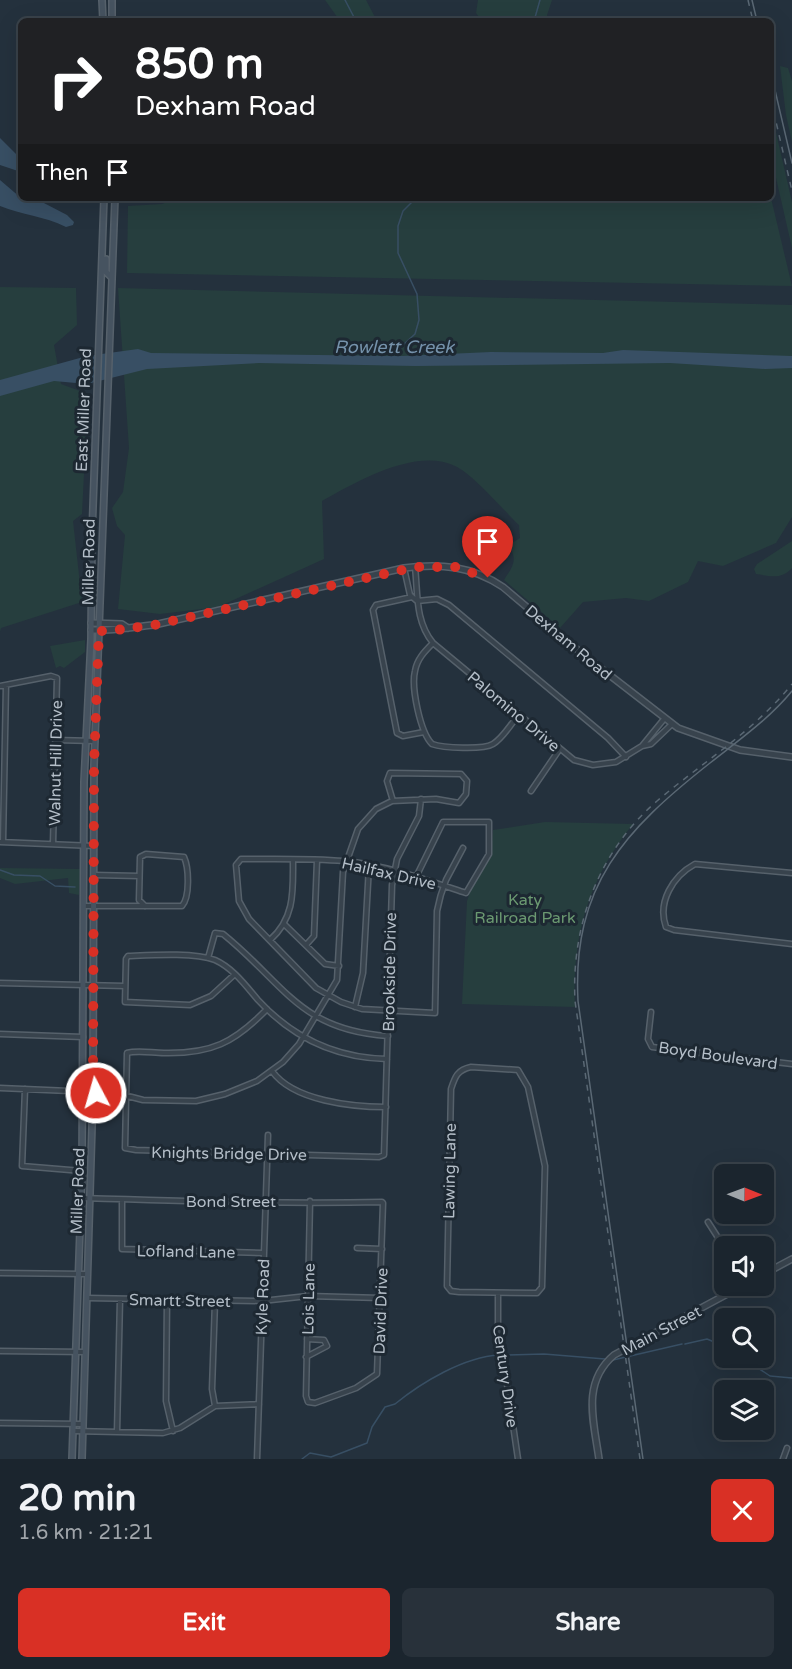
<!DOCTYPE html>
<html lang="en">
<head>
<meta charset="utf-8">
<style>
  body { margin:0; font-family:"Varela Round",sans-serif; background:#28313a; color:#f1f3f6; height:100vh; display:flex; flex-direction:column; font-size:22px; white-space:nowrap }
  * { box-sizing:border-box; margin:0 }
  p { font-size:20px; color:#a0a5aa }
  .icon { flex:none; width:33px; height:33px; fill:none; stroke:currentColor; stroke-width:2; stroke-linecap:round; stroke-linejoin:round }
  .map { position:relative; height:1459px; overflow:hidden }
  .panel { display:flex; flex-direction:column; background:#1b252e; flex:1 }
  .panel>* { flex:none }
  .banner { position:absolute; left:18px; top:18px; width:756px; height:183px; border-radius:9px; box-shadow:0 6px 24px #0002,0 0 0 2px #39424a; background:#202124; color:#fff; overflow:hidden }
  .needle { width:39px; rotate:91deg }
  .buttons { position:absolute; left:714px; top:1164px; display:grid; gap:12px }
  .buttons a { display:grid; place-items:center; width:60px; height:60px; border-radius:9px; background:#1b252e; box-shadow:0 6px 24px #0002,0 0 0 2px #39424a; font-size:30px }
  .pin { position:absolute; display:grid; place-items:center; width:51px; height:51px; color:#fff; margin:-62px -26px; border-radius:50% 50% 50% 0; rotate:-45deg; box-shadow:0 0 6px #0007 }
  .pin .icon { rotate:45deg }
  .me { position:absolute; width:66px; margin:-33px; rotate:354deg; stroke-linejoin:round; filter:drop-shadow(0 0 4px #0008) }
  .turn { display:flex; align-items:center; gap:21px; height:126px; padding:0 18px; font-size:27px }
  .turn .icon { width:78px; height:78px; stroke-width:2.5 }
  .turn b { display:block; font-size:42px; line-height:51px }
  .then { display:flex; align-items:center; height:57px; padding:0 18px; background:#0003; gap:12px; font-size:22px }
  .round { display:grid; place-items:center; flex:none; width:63px; height:63px; border-radius:9px; background:#28313a }
  .overview { display:flex; align-items:center; justify-content:space-between; height:102px; padding:0 18px }
  h1 { font-size:36px; font-weight:800; line-height:45px }
  .action { display:flex; gap:12px; margin-top:auto; padding:12px 18px }
  .action a { flex:1; height:69px; border-radius:9px; background:#d93025; color:#fff; font-size:24px; font-weight:800; line-height:69px; text-align:center }
  .action a+a { background:#28313a; color:#f1f3f6 }
  .map>svg:first-child { display:block }
  .green { fill:#263e3e }
  .water { fill:#384f64 }
  .lines { fill:none; stroke-linecap:round; stroke-linejoin:round }
  .stream { stroke:#384f64; stroke-width:1.5 }
  .minor-casing { stroke:#56616b; stroke-width:7 }
  .tertiary-casing { stroke:#56616b; stroke-width:8 }
  .secondary-casing { stroke:#56616b; stroke-width:8 }
  .minor { stroke:#38434d; stroke-width:4 }
  .tertiary { stroke:#38434d; stroke-width:5 }
  .secondary { stroke:#465360; stroke-width:5 }
  .tram { stroke:#5a6874; stroke-width:1.5 }
  .rail { stroke:#5a6874; stroke-width:1.5; stroke-dasharray:6 6; stroke-linecap:butt }
  .route { stroke:#d93025; stroke-width:10; stroke-dasharray:0 18 }
  .labels { text-anchor:middle; stroke-width:6; stroke-linejoin:round; paint-order:stroke }
  .street-label { font-size:16px; fill:#b4bec8; stroke:#1d2832 }
  .park-label { font-size:16px; fill:#6b9971; stroke:#1d2832 }
  .water-label { font-size:18px; font-style:italic; fill:#7592ab; stroke:#1d2832 }
</style>
</head>
<body>
<div class="map">
<svg width="792" height="1459" viewBox="0 0 792 1459">
  <rect width="100%" height="100%" fill="#24313d"/>
  <path class="green" d="M325,0H366L377,21H340Z
    M478,0H552L547,15L549,21H482L476,13Z
    M780,66L788,68L792,81V142L786,115Z
    M771,111L792,202V248L771,156Z
    M177,198H771L792,286L127,273L128,206L162,204Z
    M0,287L76,288L77,325L54,345L61,384L88,394L82,514L73,521L82,602L1,628L0,632Z
    M118,288L792,305V517L776,543L723,566L698,561L688,582L649,601L626,598L583,602L560,628L504,580C513,566 518,561 509,545L520,538L519,525C503,510 473,474 455,466C416,447 356,482 322,501L324,559L218,607L160,614L118,609L125,535L117,526L112,508L123,492L129,448Z
    M792,541V568C781,580 771,576 756,574L754,569L757,564Z
    M85,640V652L64,668L60,666L56,668L50,646Z
    M545,822L633,824C588,880 572,936 575,1007L462,1004L467,901L475,878L491,852L493,830Z
    M0,868L80,869L79,895L69,893L68,878L15,884L0,878Z"/>
  <path class="water" d="M0,138L20,158L21,172L0,165Z
    M0,180L21,198L42,202L67,215L74,222L73,225L66,227C44,216 22,215 0,206Z
    M138,349L151,353L402,356L491,352L603,353L623,350L792,356V368L765,369L670,363L415,366L259,363L147,369L87,384L54,381L0,396V380L87,356Z"/>
  <g class="lines">
    <path class="stream" d="M345,0L356,21
      M534,21L540,0
      M367,354L403,345L415,334L419,320L417,294L398,253V226L403,211L412,202L446,198
      M0,870L14,875L40,876L55,886L75,887
      M685,1344L707,1339L724,1346
      M508,1355L544,1354L605,1359
      M743,1358L770,1376L792,1378
      M613,1360L682,1344
      M302,1459L310,1453L331,1457L367,1443L372,1427L385,1407L395,1404C422,1382 464,1357 499,1355"/>
    <defs>
      <path id="minor" d="M415,567C418,594 415,621 433,643L574,760L593,765L616,762L642,746L651,744L672,724
        M404,568L410,595L417,601
        M412,597L376,605L373,610L397,733L403,736L424,732
        M417,601L437,599L449,605L608,738L626,757
        M433,643C425,651 417,659 415,671C411,687 420,732 432,744C443,748 483,750 493,744C503,738 510,725 518,716
        M0,686L51,676L57,678L53,844
        M55,740L95,741
        M642,746L664,719
        M531,791L559,750
        M0,842L94,846
        M3,842L6,685
        M792,873L695,864C673,876 657,902 666,927L674,930L792,944
        M94,875L139,876
        M416,877L443,822H489V854L466,893C427,880 386,865 344,861C310,858 276,859 241,859L236,865L239,901L249,919L316,988L341,1002L362,1009L435,1013L437,911C439,900 442,890 446,880L463,848
        M84,906H182C190,897 189,868 184,857L146,854L140,857L139,900L145,906
        M284,924L325,964L339,966
        M270,940C295,918 293,891 293,860
        M306,945L314,936L317,860
        M208,958L215,933L223,934C285,984 299,1030 388,1036
        M235,974L211,996L190,1005L125,1002L126,959L128,956C151,955 194,952 215,960C233,968 246,986 258,1000C293,1038 335,1058 387,1059
        M0,983L125,986
        M355,1007L363,973L369,866
        M267,1009C234,1043 211,1054 164,1053C152,1053 138,1050 127,1053L125,1148L136,1150L379,1157L384,1155L392,885L397,859L419,816L421,799
        M651,1012L648,1039L652,1047L792,1064
        M0,1034L83,1037
        M471,1067L518,1070L528,1087L545,1166L542,1287L537,1293L459,1292L451,1291L447,1286L451,1089C455,1077 457,1070 471,1067Z
        M272,1071C293,1101 353,1107 386,1107
        M0,1088L116,1093L143,1100L196,1101L225,1094L257,1081L283,1062L299,1044L337,980L343,872L358,829L376,809L392,801L436,799L459,803L466,794L467,781L461,774L390,773L387,781L393,801
        M25,1089L22,1166L82,1171
        M81,1198C181,1201 282,1204 382,1202L383,1203L377,1374L356,1388L315,1403L308,1402L306,1396L310,1201
        M122,1200V1249L263,1253
        M708,1222L724,1247
        M357,1248L382,1249
        M0,1273L87,1274
        M498,1293V1323L518,1459
        M87,1298L262,1301L308,1296L381,1298
        M167,1300L166,1401L173,1431
        M215,1301L212,1389L215,1406
        M0,1351L85,1352
        M306,1357L327,1346L324,1340L307,1339
        M0,1423L83,1424
        M73,1431L163,1433L180,1428L215,1406L259,1404
        M117,1432L120,1299
        M257,1459L268,1135
        M783,1459L787,1448"/>
      <path id="tertiary" d="M91,623L122,624L128,628
        M91,630C114,631 132,627 154,625L404,568C440,563 472,566 503,587L585,656L678,728L740,750L792,757
        M764,1274L792,1259
        M599,1459C594,1422 581,1383 614,1355L742,1286"/>
      <path id="secondary" d="M102,0L103,21
        M112,0V21
        M106,259V272L111,277
        M72,1459L82,1171L84,782L91,639L92,535L104,198
        M82,1459L93,1093L94,765L115,198"/>
    </defs>
    <use href="#minor" class="minor-casing"/>
    <use href="#tertiary" class="tertiary-casing"/>
    <use href="#secondary" class="secondary-casing"/>
    <use href="#minor" class="minor"/>
    <use href="#tertiary" class="tertiary"/>
    <use href="#secondary" class="secondary"/>
    <path class="tram" d="M752,0L757,21
      M771,73L792,163
      M643,1459L578,1001C572,885 625,830 710,763C739,740 769,719 792,691"/>
    <path class="rail" d="M748,0L753,21
      M771,100L792,191
      M640,1459L575,1001C571,925 599,851 657,801C703,762 754,731 792,684"/>
  </g>
  <g class="lines">
    <path class="route" d="M96,1093H93L94,765L99,631C118,631 135,627 154,625L416,567H455L488,578"/>
  </g>
  <g class="labels">
    <g class="street-label">
      <text transform="translate(83 410) rotate(-88)" y="6">East Miller Road</text>
      <text transform="translate(88 562) rotate(-89)" y="6">Miller Road</text>
      <text transform="translate(569 642) rotate(40)" y="6">Dexham Road</text>
      <text transform="translate(514 711) rotate(40)" y="6">Palomino Drive</text>
      <text transform="translate(55 763) rotate(-89)" y="6">Walnut Hill Drive</text>
      <text transform="translate(389 873) rotate(13)" y="6">Hailfax Drive</text>
      <text transform="translate(389 972) rotate(-89)" y="6">Brookside Drive</text>
      <text transform="translate(718 1055) rotate(8)" y="6">Boyd Boulevard</text>
      <text transform="translate(229 1153) rotate(1)" y="6">Knights Bridge Drive</text>
      <text transform="translate(449 1171) rotate(-89)" y="6">Lawing Lane</text>
      <text transform="translate(77 1191) rotate(-88)" y="6">Miller Road</text>
      <text x="231" y="1207">Bond Street</text>
      <text transform="translate(186 1251) rotate(1)" y="6">Lofland Lane</text>
      <text transform="translate(262 1297) rotate(-88)" y="6">Kyle Road</text>
      <text transform="translate(308 1299) rotate(-89)" y="6">Lois Lane</text>
      <text transform="translate(180 1300) rotate(1)" y="6">Smartt Street</text>
      <text transform="translate(380 1311) rotate(-88)" y="6">David Drive</text>
      <text transform="translate(661 1330) rotate(-28)" y="6">Main Street</text>
      <text transform="translate(506 1376) rotate(82)" y="6">Century Drive</text>
    </g>
    <g class="park-label">
      <text x="525" y="905">Katy<tspan x="525" dy="18">Railroad Park</tspan></text>
    </g>
    <g class="water-label">
      <text x="394" y="353">Rowlett Creek</text>
    </g>
  </g>
</svg>
<div class="buttons">
<a><svg class="needle" viewBox="-14 -14 28 28"><path d="M0-13l5 13h-10z" fill="#e53935"/><path d="M0 13l5-13h-10z" fill="#a0a5aa"/></svg></a>
<a><svg class="icon" aria-label="sound" viewBox="0 0 24 24"><path d="M4 9h4l5-4v14l-5-4H4zM17 9q2 3 0 6"/></svg></a>
<a><svg class="icon" aria-label="search" viewBox="0 0 24 24"><circle cx="10" cy="10" r="6"/><path d="M15 15l6 6"/></svg></a>
<a><svg class="icon" aria-label="layers" viewBox="0 0 24 24"><path d="M12 4l9 5-9 5-9-5zM3 14l9 5 9-5"/></svg></a>
</div>
<div class="pin" style="left:488px;top:578px;background:#d93025"><svg class="icon" aria-label="arrive" viewBox="0 0 24 24"><path d="M6 21V4h12l-3 4 3 4H6"/></svg></div>
<svg class="me" style="left:96px;top:1093px" viewBox="-20 -20 40 40"><circle r="17" fill="#d93025" stroke="#fff" stroke-width="3"/><path d="M0-11L8 9 0 5-8 9z" fill="#fff"/></svg>
<div class="banner">
<div class="turn"><svg class="icon" aria-label="right" viewBox="0 0 24 24"><path d="M7 20v-9h11M14 6l5 5-5 5"/></svg><div><b>850 m</b>Dexham Road</div></div>
<div class="then">Then<svg class="icon" aria-label="arrive" viewBox="0 0 24 24"><path d="M6 21V4h12l-3 4 3 4H6"/></svg></div>
</div>
</div>
<section class="panel">
<div class="overview"><div><h1>20 min</h1><p>1.6 km · 21:21</p></div><a class="round" style="background:#d93025;color:#fff"><svg class="icon" aria-label="close" viewBox="0 0 24 24"><path d="M6 6l12 12M18 6L6 18"/></svg></a></div>
<div class="action"><a>Exit</a><a>Share</a></div>
</section>
</body>
</html>
